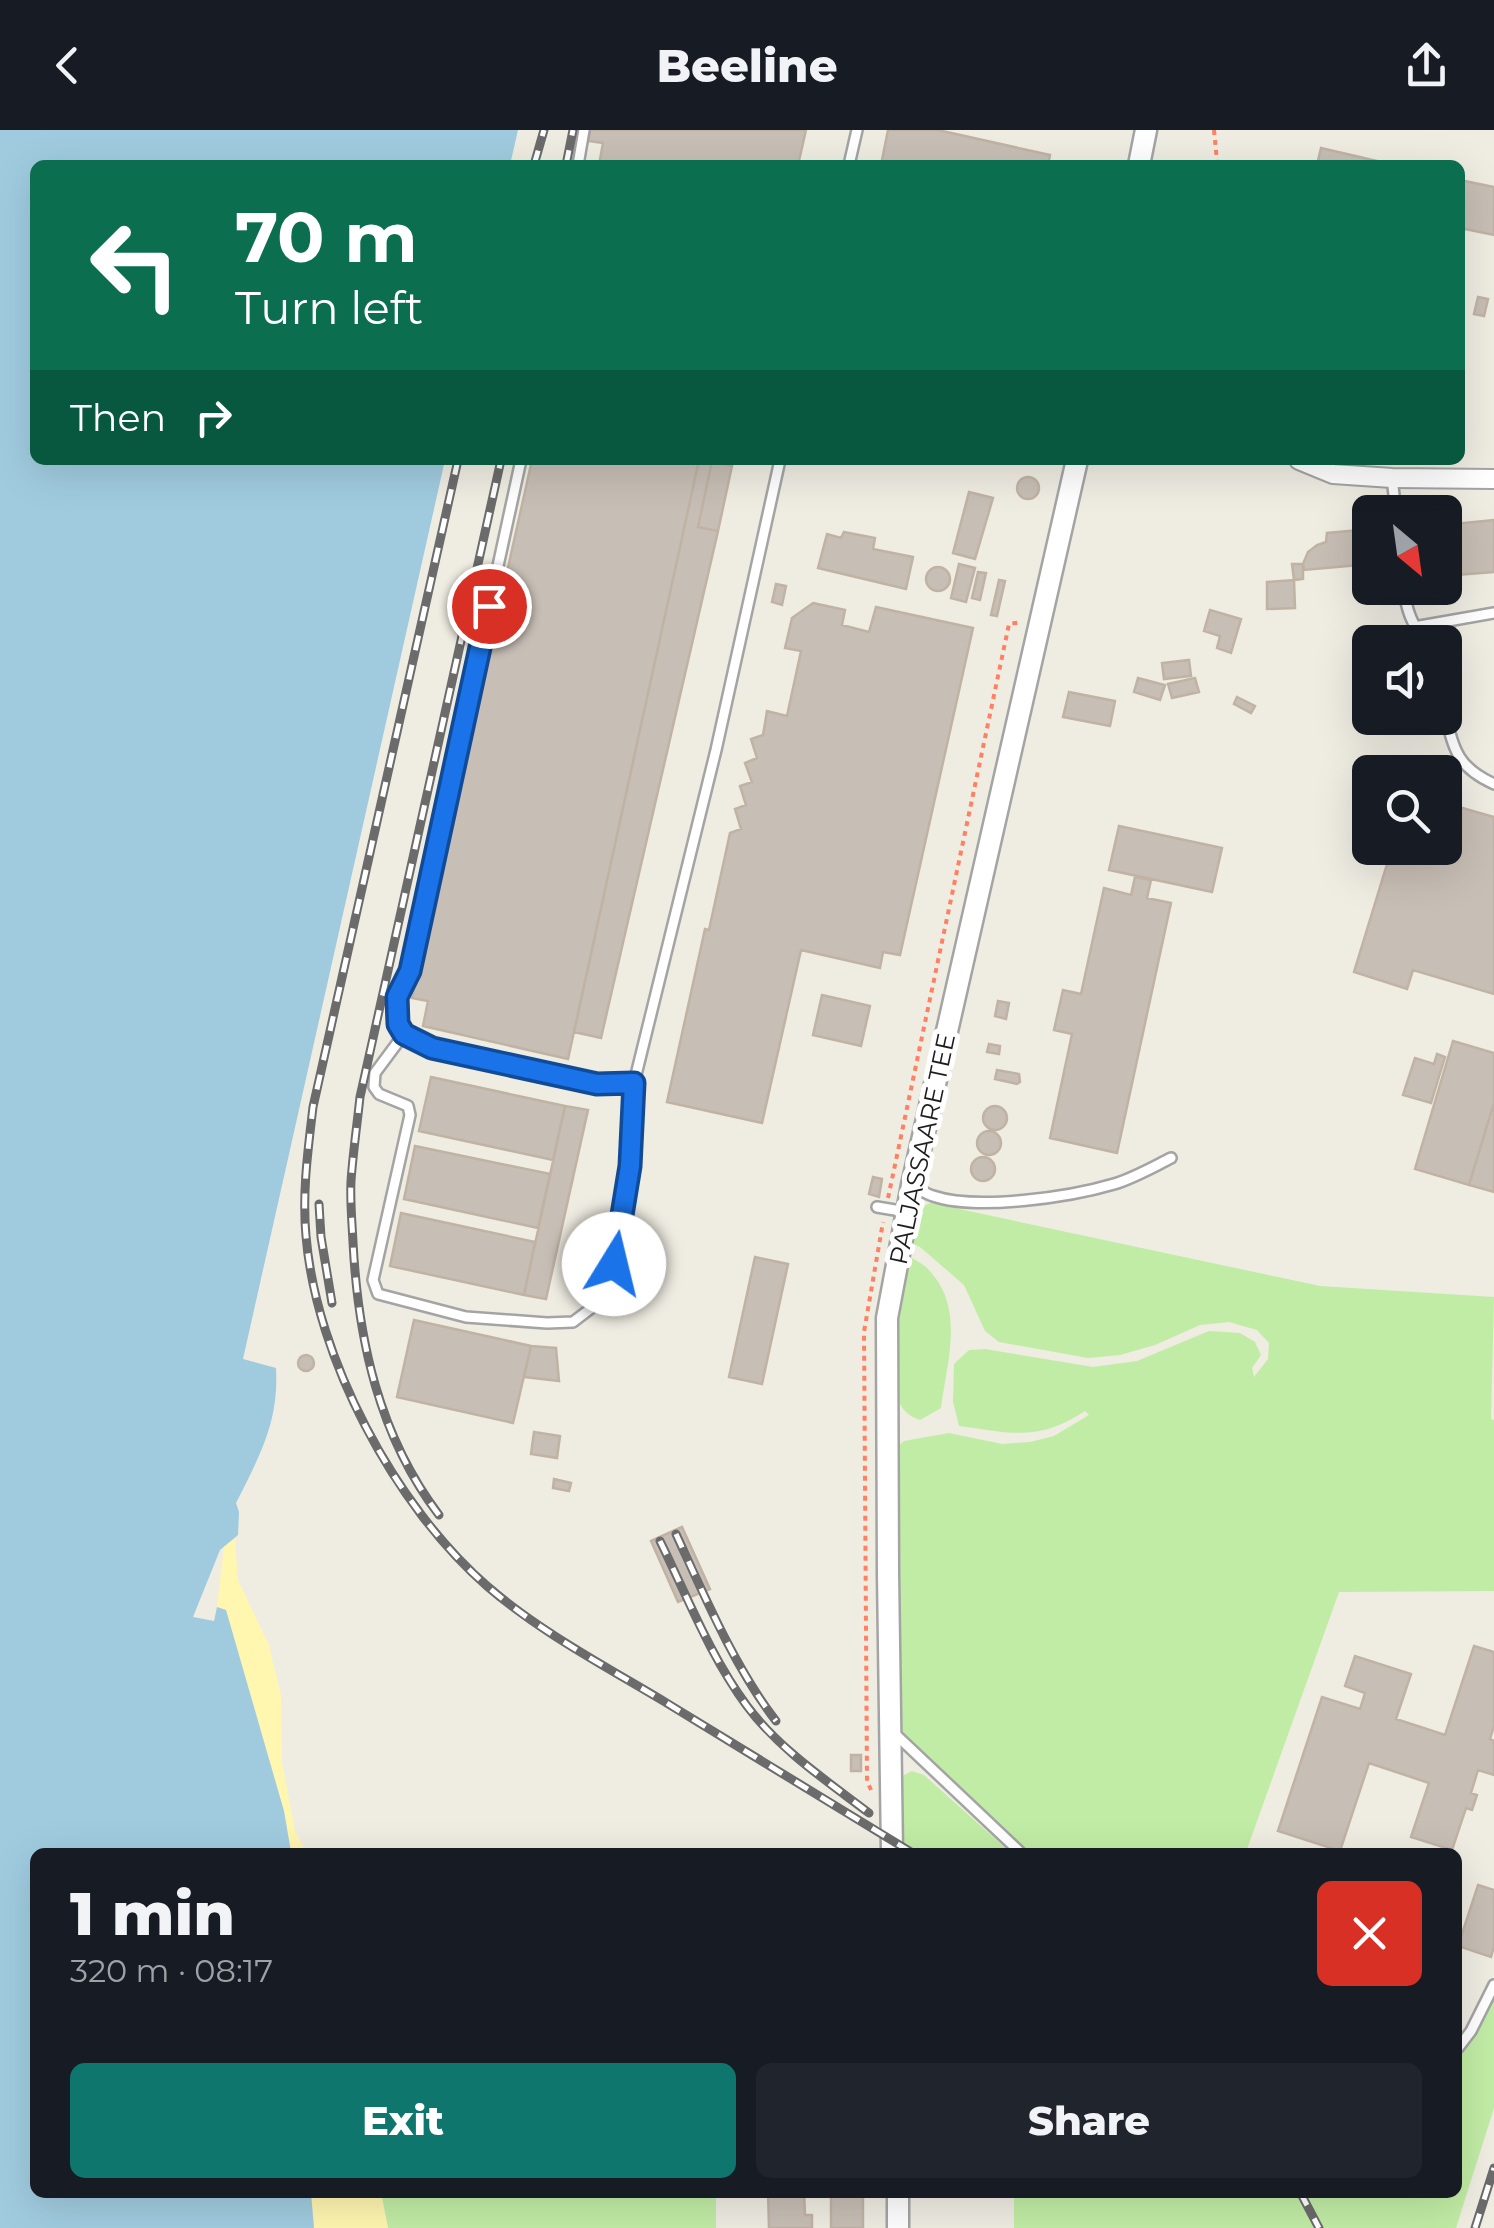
<!DOCTYPE html>
<html lang="en">
<head>
<meta charset="utf-8">
<style>
  body { margin:0; font-family:Montserrat,sans-serif; background:#20242c; color:#f1f3f6; height:100vh; display:flex; flex-direction:column; font-size:38px; white-space:nowrap }
  * { box-sizing:border-box; margin:0 }
  p { font-size:32px; color:#9ea1a6 }
  .icon { flex:none; width:55px; height:55px; fill:none; stroke:currentColor; stroke-width:2; stroke-linecap:round; stroke-linejoin:round }
  .map { position:relative; flex:1; overflow:hidden }
  .sheet { position:absolute; left:30px; top:1718px; width:1432px; height:350px; display:flex; flex-direction:column; background:#171b24; border-radius:15px; box-shadow:0 10px 40px #0002 }
  .sheet>* { flex:none }
  .hud { position:absolute; left:30px; top:30px; width:1435px; height:305px; border-radius:15px; box-shadow:0 10px 40px #0002; background:#0b6e4f; color:#fff; overflow:hidden }
  .needle { width:65px; rotate:151deg }
  .buttons { position:absolute; left:1352px; top:365px; display:grid; gap:20px }
  .buttons a { display:grid; place-items:center; width:110px; height:110px; border-radius:15px; background:#171b24; box-shadow:0 10px 40px #0002; font-size:50px }
  .pin { position:absolute; display:grid; place-items:center; width:85px; height:85px; color:#fff; margin:-42px; border:5px solid #fff; border-radius:50%; box-shadow:0 2px 10px #0007 }
  .me { position:absolute; width:110px; margin:-55px; rotate:9deg; stroke-linejoin:round; filter:drop-shadow(0 0 8px #0008) }
  .turn { display:flex; align-items:center; gap:35px; height:210px; padding:0 40px; font-size:45px }
  .turn .icon { width:130px; height:130px; stroke-width:2.5 }
  .turn b { display:block; font-size:70px; line-height:85px }
  .then { display:flex; align-items:center; height:95px; padding:0 40px; background:#0003; gap:20px; font-size:38px }
  .round { display:grid; place-items:center; flex:none; width:105px; height:105px; border-radius:15px; background:#20242c }
  .overview { display:flex; align-items:center; justify-content:space-between; height:170px; padding:0 40px }
  h1 { font-size:60px; font-weight:800; line-height:75px }
  .button { display:flex; gap:20px; margin-top:auto; padding:20px 40px }
  .button a { flex:1; height:115px; border-radius:15px; background:#0f766e; color:#fff; font-size:40px; font-weight:800; line-height:115px; text-align:center }
  .button a+a { background:#20242c; color:#f1f3f6 }
  header { display:flex; justify-content:space-between; align-items:center; height:130px; padding:0 40px; background:#171b24; font-size:45px; font-weight:800 }
  .map>svg:first-child { display:block }
  .grass { fill:#c1eca5 }
  .sand { fill:#fff6b0 }
  .water { fill:#a0cbdf }
  .building { fill:#c7beb5; stroke:#c1b3a4; stroke-width:2.5 }
  .lines { fill:none; stroke-linecap:round; stroke-linejoin:round }
  .service-casing { stroke:#a4a4a4; stroke-width:14 }
  .minor-casing { stroke:#a4a4a4; stroke-width:22 }
  .tertiary-casing { stroke:#a4a4a4; stroke-width:25 }
  .path { stroke:#ff8063; stroke-width:4; stroke-dasharray:5 5; stroke-linecap:butt }
  .service { stroke:#fff; stroke-width:9 }
  .minor { stroke:#fff; stroke-width:18 }
  .tertiary { stroke:#fff; stroke-width:20 }
  .rail-casing { stroke:#6b6b6b; stroke-width:9 }
  .rail { stroke:#fff; stroke-width:5; stroke-dasharray:15; stroke-linecap:butt }
  .route-casing { stroke:#114b97; stroke-width:25 }
  .route { stroke:#1a73e8; stroke-width:18 }
  .labels { text-anchor:middle; stroke-width:10; stroke-linejoin:round; paint-order:stroke }
  .street-label { font-size:25px; fill:#1d1d1d; stroke:#fff }
</style>
</head>
<body>
<header><svg class="icon" aria-label="back" viewBox="0 0 24 24"><path d="M15 5l-7 7 7 7"/></svg>Beeline<svg class="icon" aria-label="share" viewBox="0 0 24 24"><path d="M12 15V3M7 8l5-5 5 5M5 13v7h14v-7"/></svg></header>
<div class="map">
<svg width="1494" height="2098" viewBox="0 0 1494 2098">
  <rect width="100%" height="100%" fill="#efece2"/>
  <path class="grass" d="M931,1073L1320,1156L1494,1167L1491,1289L1494,1290V1461L1339,1462L1246,1722H1030L933,1637L912,1616L903,1602L899,1588L896,1318L904,1311L949,1303L1002,1314L1030,1312L1054,1306L1089,1285L1085,1281C1038,1312 1011,1303 959,1296L953,1272L954,1234L969,1220L985,1219L1093,1237L1137,1231L1209,1201L1240,1203L1255,1212L1261,1225L1252,1238L1254,1247L1268,1229L1269,1213L1257,1200L1229,1192L1200,1195L1155,1215L1120,1225L1088,1228L999,1212L985,1201L964,1155L920,1117L909,1112C912,1095 912,1078 931,1073Z
    M907,1125C913,1129 922,1133 927,1138C966,1177 947,1230 941,1278L920,1290C915,1288 910,1286 906,1282C881,1259 902,1157 907,1125Z
    M912,1641L924,1645L1010,1722H901L900,1647Z
    M1494,1869V1978L1456,2098H1014V2063L1458,2062V1928Z
    M381,2063H716V2098H388Z"/>
  <path class="sand" d="M235,1409L238,1450L269,1515L281,1565L282,1632L295,1701L306,1722H291L284,1681L226,1480L217,1477L224,1415Z
    M311,2063H381L388,2098H314Z"/>
  <path class="water" d="M0,0H518L510,35H35V330H445L243,1229L276,1238C279,1292 260,1325 236,1373L239,1382L238,1405L220,1420L193,1487L214,1491L217,1477L226,1480L284,1681L291,1722H35V2062L311,2063L314,2098H0Z"/>
  <path class="building" d="M590,0H806L798,35H599L603,13L588,11Z
    M888,0H938L1050,25L1048,35H881Z
    M1321,18L1394,35H1317Z
    M1460,50L1494,57V105L1460,98Z
    M1478,167L1488,169L1484,186L1474,184Z
    M532,330H699L568,929L423,896L428,871L412,868Z
    M699,330L712,331L698,397L718,401L601,908L574,902Z
    M712,331L732,336L718,401L698,397Z
    M1017 358a11 11 0 1 1 22 0a11 11 0 1 1-22 0Z
    M969,362L993,368L975,429L953,423Z
    M1494,390V442L1445,446V395Z
    M1370,399V434L1304,440L1303,434L1308,422L1317,415L1326,412L1327,403Z
    M844,402L875,408L873,419L913,427L906,459L818,438L827,404L841,408Z
    M959,434L975,438L966,472L951,468Z
    M1292,434H1303V449L1294,450Z
    M926 449a12 12 0 1 1 24 0a12 12 0 1 1-24 0Z
    M978,442L986,443L980,470L972,468Z
    M999,450L1005,451L997,486L991,485Z
    M1294,450L1295,478L1267,479V452Z
    M776,454L786,456L782,475L772,472Z
    M813,473L845,480L842,495L869,502L876,477L973,498L900,825L883,822L880,838L801,820L762,993L667,972L705,799L709,800L730,703L741,699L735,679L746,675L740,656L752,652L745,633L757,628L751,609L763,605L767,581L787,586L801,521L785,518L792,488Z
    M1210,480L1241,489L1231,523L1217,518L1220,506L1204,501Z
    M1189,530L1191,546L1164,549L1162,533Z
    M1138,548L1165,555L1160,570L1134,562Z
    M1195,548L1199,562L1172,568L1168,554Z
    M1069,562L1115,571L1110,596L1063,587Z
    M1237,567L1255,576L1251,583L1234,574Z
    M1445,673L1494,687V864L1413,840L1407,859L1354,842L1392,718H1445Z
    M1119,696L1222,718L1212,762L1109,740Z
    M1135,747L1151,750L1147,768L1171,773L1117,1023L1050,1008L1072,904L1054,900L1063,860L1081,864L1104,758L1131,765Z
    M822,865L870,876L861,916L813,905Z
    M998,871L1009,873L1006,889L995,886Z
    M1453,911L1494,923V973L1469,1055L1415,1039Z
    M989,914L1000,916L999,924L987,922Z
    M1437,924L1445,927L1431,973L1403,965L1415,928L1434,934Z
    M997,940L1019,944L1020,952L1017,954L995,949Z
    M431,947L565,976L553,1030L419,1001Z
    M1494,973V1062L1469,1055Z
    M983 988a12 12 0 1 1 24 0a12 12 0 1 1-24 0Z
    M565,976L588,980L546,1169L524,1165Z
    M977 1013a12 12 0 1 1 24 0a12 12 0 1 1-24 0Z
    M415,1016L550,1044L538,1098L404,1069Z
    M971 1039a12 12 0 1 1 24 0a12 12 0 1 1-24 0Z
    M873,1047L882,1049L879,1067L869,1064Z
    M401,1083L535,1112L524,1165L390,1136Z
    M755,1127L788,1134L762,1254L729,1247Z
    M414,1190L531,1216L513,1293L397,1267Z
    M531,1216L556,1218L559,1251L524,1247Z
    M298 1233a8 8 0 1 1 16 0a8 8 0 1 1-16 0Z
    M534,1302L560,1306L557,1328L531,1324Z
    M554,1349L571,1353L569,1361L553,1358Z
    M682,1397L710,1459L678,1472L651,1411Z
    M1474,1516L1494,1522V1596L1490,1609L1494,1611V1645L1478,1640L1471,1663L1477,1665L1472,1680L1466,1678L1452,1720L1411,1707L1429,1653L1369,1633L1340,1721L1278,1701L1322,1567L1360,1579L1365,1563L1345,1556L1355,1526L1411,1544L1396,1589L1445,1605Z
    M851,1625H861V1641H851Z
    M1478,1755L1494,1760V1817L1491,1827L1458,1816Z
    M768,2062H804L805,2085H812V2098H769Z
    M831,2062H863V2098H831Z"/>
  <g class="lines">
    <defs>
      <path id="service" d="M578,35L584,0
        M849,35L857,0
        M521,330L410,841L397,867L398,893L404,904L432,918L597,954L634,953
        M1392,348L1396,382
        M1404,458C1406,480 1412,494 1425,512
        M1414,497L1494,483
        M1445,583C1454,620 1457,637 1494,654
        M404,904L375,943L374,957L379,964L408,976L410,985L373,1150L378,1164L466,1187L547,1193L573,1192L598,1173L614,1135L630,1036L634,953L716,620L780,330
        M912,1055C919,1059 926,1064 933,1066C977,1081 1070,1067 1114,1054C1134,1048 1153,1037 1171,1028
        M877,1077L907,1082
        M893,1602L1020,1722
        M1458,1918L1471,1901L1494,1855"/>
      <path id="minor" d="M1299,330L1333,344L1392,348L1494,349"/>
      <path id="tertiary" d="M1139,35L1146,0
        M892,1722L888,1444L887,1188L912,1055L1077,330
        M898,2062V2098"/>
    </defs>
    <use href="#service" class="service-casing"/>
    <use href="#minor" class="minor-casing"/>
    <use href="#tertiary" class="tertiary-casing"/>
    <path class="path" d="M1214,0L1217,31
      M888,1068L1009,494L1022,492
      M871,1660L867,1651L864,1202L883,1092"/>
    <use href="#service" class="service"/>
    <use href="#minor" class="minor"/>
    <use href="#tertiary" class="tertiary"/>
    <defs>
      <path id="rail" d="M534,35L544,0
        M566,35L573,0
        M458,330L313,977C308,1020 302,1062 306,1106C316,1228 395,1376 487,1456C540,1502 605,1536 665,1572C747,1622 829,1672 911,1722
        M319,1074L321,1107L332,1173
        M439,1385C379,1306 358,1210 353,1112C352,1092 350,1071 351,1051C353,1023 357,995 360,967L501,330
        M676,1404C704,1465 735,1538 776,1591
        M660,1411C687,1466 710,1526 747,1576C779,1619 827,1651 869,1683
        M1300,2062L1319,2098
        M1475,2098L1494,2038"/>
    </defs>
    <use href="#rail" class="rail-casing"/>
    <use href="#rail" class="rail"/>
  </g>
  <g class="lines">
    <defs>
      <path id="route" d="M489,476L410,841L397,867L398,894L404,904L432,918L597,954L634,953L630,1036L614,1134"/>
    </defs>
    <use href="#route" class="route-casing"/>
    <use href="#route" class="route"/>
  </g>
  <g class="labels">
    <g class="street-label">
      <text transform="translate(922 1019) rotate(-78)" y="9">PALJASSAARE TEE</text>
    </g>
  </g>
</svg>
<div class="buttons">
<a><svg class="needle" viewBox="-14 -14 28 28"><path d="M0-13l5 13h-10z" fill="#e53935"/><path d="M0 13l5-13h-10z" fill="#9ea1a6"/></svg></a>
<a><svg class="icon" aria-label="sound" viewBox="0 0 24 24"><path d="M4 9h4l5-4v14l-5-4H4zM17 9q2 3 0 6"/></svg></a>
<a><svg class="icon" aria-label="search" viewBox="0 0 24 24"><circle cx="10" cy="10" r="6"/><path d="M15 15l6 6"/></svg></a>
</div>
<div class="pin" style="left:489px;top:476px;background:#d93025"><svg class="icon" aria-label="arrive" viewBox="0 0 24 24"><path d="M6 21V4h12l-3 4 3 4H6"/></svg></div>
<svg class="me" style="left:614px;top:1134px" viewBox="-20 -20 40 40"><circle r="19" fill="#fff"/><path d="M0-13L10 11 0 6-10 11z" fill="#1a73e8"/></svg>
<div class="hud">
<div class="turn"><svg class="icon" aria-label="left" viewBox="0 0 24 24"><path d="M17 20v-9H6M10 6l-5 5 5 5"/></svg><div><b>70 m</b>Turn left</div></div>
<div class="then">Then<svg class="icon" aria-label="right" viewBox="0 0 24 24"><path d="M7 20v-9h11M14 6l5 5-5 5"/></svg></div>
</div>
<section class="sheet">
<div class="overview"><div><h1>1 min</h1><p>320 m · 08:17</p></div><a class="round" style="background:#d93025;color:#fff"><svg class="icon" aria-label="close" viewBox="0 0 24 24"><path d="M6 6l12 12M18 6L6 18"/></svg></a></div>
<div class="button"><a>Exit</a><a>Share</a></div>
</section>
</div>
</body>
</html>
